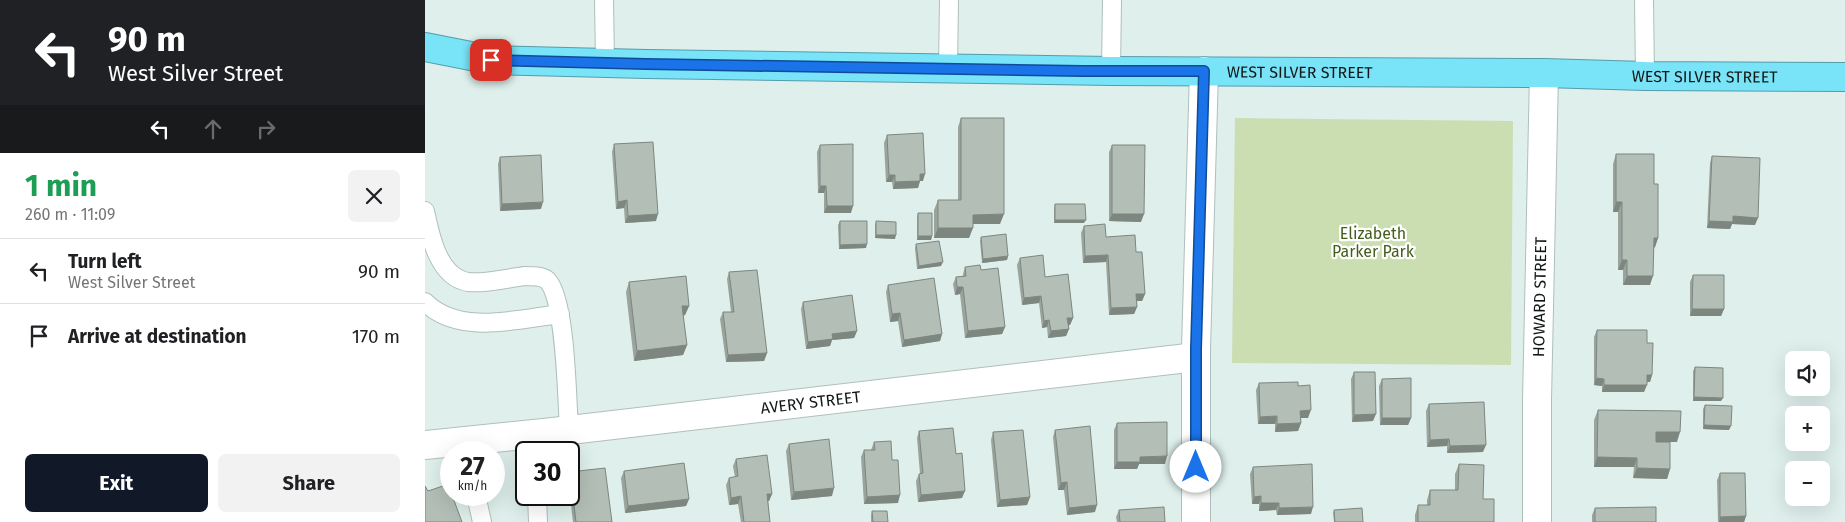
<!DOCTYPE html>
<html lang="en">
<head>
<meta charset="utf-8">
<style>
  body { margin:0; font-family:"Fira Sans",sans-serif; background:#f2f2f2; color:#202124; height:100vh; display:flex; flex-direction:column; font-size:19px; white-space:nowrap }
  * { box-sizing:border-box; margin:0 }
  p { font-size:16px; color:#757577 }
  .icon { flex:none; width:28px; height:28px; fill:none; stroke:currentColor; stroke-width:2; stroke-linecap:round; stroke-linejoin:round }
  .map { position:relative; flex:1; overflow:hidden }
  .details { display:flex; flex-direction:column; background:#fff; width:425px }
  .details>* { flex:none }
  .guide { background:#202124; color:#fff; overflow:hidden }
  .controls { position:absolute; left:1360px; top:351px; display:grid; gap:10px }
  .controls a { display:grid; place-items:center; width:45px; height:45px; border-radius:8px; background:#fff; box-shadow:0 5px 20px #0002; font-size:25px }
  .speed { position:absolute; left:15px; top:441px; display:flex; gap:10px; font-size:25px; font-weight:700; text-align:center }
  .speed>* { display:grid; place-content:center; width:65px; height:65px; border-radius:50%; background:#fff; box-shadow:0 5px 20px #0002; line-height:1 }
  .speed small { font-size:12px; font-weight:400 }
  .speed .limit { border:2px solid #111; border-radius:8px; background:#fff; color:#111 }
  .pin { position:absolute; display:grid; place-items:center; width:42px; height:42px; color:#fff; margin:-21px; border-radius:10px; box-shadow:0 2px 8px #0006 }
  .me { position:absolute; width:55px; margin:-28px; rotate:0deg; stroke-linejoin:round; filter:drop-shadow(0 0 4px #0008) }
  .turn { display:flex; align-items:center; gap:18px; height:105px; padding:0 25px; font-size:22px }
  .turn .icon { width:65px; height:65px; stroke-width:2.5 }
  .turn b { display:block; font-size:35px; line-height:42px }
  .lanes { display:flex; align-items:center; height:48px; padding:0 25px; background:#0003; justify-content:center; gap:25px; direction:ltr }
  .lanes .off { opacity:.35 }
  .round { display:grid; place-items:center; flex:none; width:52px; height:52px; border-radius:8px; background:#f2f2f2 }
  .summary { display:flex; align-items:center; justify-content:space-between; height:85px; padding:0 25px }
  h1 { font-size:30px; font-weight:700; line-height:38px; color:#1e9e55 }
  .action { display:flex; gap:10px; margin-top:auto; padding:10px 25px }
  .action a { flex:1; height:58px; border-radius:8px; background:#111827; color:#fff; font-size:20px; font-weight:700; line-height:58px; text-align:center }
  .action a+a { background:#f2f2f2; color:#202124 }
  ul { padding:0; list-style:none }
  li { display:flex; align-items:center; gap:15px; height:65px; padding:0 25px; border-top:1px solid #e0e0e0 }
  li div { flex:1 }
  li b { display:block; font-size:19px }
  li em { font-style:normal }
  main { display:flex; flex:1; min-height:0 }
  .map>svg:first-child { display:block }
  .green { fill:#cbdeb2 }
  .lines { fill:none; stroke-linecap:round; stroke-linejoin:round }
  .lane-casing { stroke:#afbfbd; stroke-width:20 }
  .street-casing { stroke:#afbfbd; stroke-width:30 }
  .highway-casing { stroke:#559ca9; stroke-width:30 }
  .lane { stroke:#fff; stroke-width:18 }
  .street { stroke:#fff; stroke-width:28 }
  .highway { stroke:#79e3f8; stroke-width:28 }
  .wall { fill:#9aa49d }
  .shaded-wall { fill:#7d867f }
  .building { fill:#b3bfb6; stroke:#7d867f }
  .route-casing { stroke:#114b97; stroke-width:12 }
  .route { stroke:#1a73e8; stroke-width:9 }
  .labels { text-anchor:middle; stroke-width:4.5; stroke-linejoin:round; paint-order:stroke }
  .street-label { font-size:16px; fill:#111716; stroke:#fff }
  .park-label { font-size:16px; fill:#455d1a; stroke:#fff }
</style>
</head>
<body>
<main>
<section class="details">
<div class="guide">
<div class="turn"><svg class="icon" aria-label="left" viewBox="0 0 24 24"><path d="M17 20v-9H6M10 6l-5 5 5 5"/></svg><div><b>90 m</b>West Silver Street</div></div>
<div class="lanes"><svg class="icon" aria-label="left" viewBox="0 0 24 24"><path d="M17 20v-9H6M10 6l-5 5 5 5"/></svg><svg class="icon off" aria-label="ahead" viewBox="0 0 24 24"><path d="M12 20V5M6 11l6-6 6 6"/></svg><svg class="icon off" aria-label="right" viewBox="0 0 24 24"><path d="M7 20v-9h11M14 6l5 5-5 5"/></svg></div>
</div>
<div class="summary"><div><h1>1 min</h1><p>260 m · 11:09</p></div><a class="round"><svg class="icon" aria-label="close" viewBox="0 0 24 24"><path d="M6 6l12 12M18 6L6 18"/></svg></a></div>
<ul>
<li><svg class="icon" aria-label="left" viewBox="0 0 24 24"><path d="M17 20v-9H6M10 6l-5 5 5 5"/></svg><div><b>Turn left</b><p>West Silver Street</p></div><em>90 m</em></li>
<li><svg class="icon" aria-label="arrive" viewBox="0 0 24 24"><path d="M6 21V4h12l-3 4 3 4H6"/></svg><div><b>Arrive at destination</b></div><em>170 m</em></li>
</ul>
<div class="action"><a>Exit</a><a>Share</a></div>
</section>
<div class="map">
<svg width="1420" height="522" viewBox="0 0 1420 522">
  <rect width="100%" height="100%" fill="#deefec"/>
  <path class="green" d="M810,118L1088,121L1086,365L807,363Z"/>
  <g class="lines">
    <defs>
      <path id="lane" d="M179,0L180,63
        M1219,0L1220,76
        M523,69L524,0
        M686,71L687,0
        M0,211C5,235 13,277 43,282C60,284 83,278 100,276C107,276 117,276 122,280C141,298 142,401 144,430
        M0,302C34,336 93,319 135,314
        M51,495L57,522
        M112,495L113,522"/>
      <g id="street">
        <path id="s1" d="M0,445L128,432L771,357"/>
        <path d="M771,522V349L779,71"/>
        <path id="s2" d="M1112,522V400L1119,73"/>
      </g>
      <g id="highway">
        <path id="s3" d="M0,47L66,60L221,64L686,71L1119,73L1220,76L1420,77"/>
      </g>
    </defs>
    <use href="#lane" class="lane-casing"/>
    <use href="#street" class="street-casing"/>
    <use href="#highway" class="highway-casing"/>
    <use href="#lane" class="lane"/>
    <use href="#street" class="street"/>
    <use href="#highway" class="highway"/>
  </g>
  <path class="wall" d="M536,118L575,224H548L544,238H509V210L513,200H533V127Z
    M462,135L498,181H495L493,188L468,189L467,182H461L459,143Z
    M189,144L231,221L200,223L199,208L191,209L187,152Z
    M395,145L426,213H399V193H393L392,152Z
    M687,145L716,222L684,221V152Z
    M1191,154L1229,184L1233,238L1230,247L1229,248L1225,285H1198V270H1193V212H1188V164Z
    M1287,156L1330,225L1307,224L1305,229L1282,228L1285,163Z
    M75,157L116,209L75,211L73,164Z
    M630,204L659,223H629V208Z
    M493,213L507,236L506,240H492V217Z
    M415,221L441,248L414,249L413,225Z
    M451,221L470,239L450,238V225Z
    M659,226L711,252L720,294L717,301H712V307L709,314L684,315L681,262L658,263L656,233Z
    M556,237L583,256L582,260L557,263L555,241Z
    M491,244L516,266L492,269L490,248Z
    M595,258L620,277L648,318L645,325H643L644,329L641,336L623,338L622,327L617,328L614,303L597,305L592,265Z
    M540,267L556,270L580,327L577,334L540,338L535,294L530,295L528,284L531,277L538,276V274Z
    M304,272L342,353L339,361L301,362L295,319L298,312H306L302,279Z
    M1268,275L1299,309L1296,316H1265V282Z
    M204,282L264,306L260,315L258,316L262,345L258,355L209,361L201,292Z
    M463,285L517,334L515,341L477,347L473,321L465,322L461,292Z
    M378,302L432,331L429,338L407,340L405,346L381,349L376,309Z
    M1172,330L1222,343L1227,375L1225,382H1222L1219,392H1177V386L1169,385V337Z
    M1270,367L1296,401H1268V371Z
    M929,372L948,421L927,422L926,379Z
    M957,379L986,418L983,425H955L954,386Z
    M834,383L873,386L883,418H876V423L873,431L850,432V424H833L831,390Z
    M1004,404L1058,452L1022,453V446L1002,447L1001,411Z
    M1280,405L1304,430L1278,429V409Z
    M1173,410L1252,442H1245V469L1242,479L1208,478L1209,467H1169V420Z
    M692,423L740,464H714L712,469H689V430Z
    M630,430L670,512L642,515L639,490H633L628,437Z
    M494,431L531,454L537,498L493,502L491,481L494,474H495L492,438Z
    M568,432L605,497L602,505L572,507L566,440Z
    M449,442L467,460L473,503L439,504L436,457L439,450H446Z
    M364,444L407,496L366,500L361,451Z
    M311,459L347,494L344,501H343L345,522H316L313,504L304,505L301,485L304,478L310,477L308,466Z
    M1034,464L1058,499L1069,522H990V515L993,505H1002V500L1005,490H1030V474Z
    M828,467L886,514L852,515L851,510L834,511V504H827L825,474Z
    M199,471L264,499L261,506L200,513L196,478Z
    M145,472L187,522H148L144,488V477Z
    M1295,473L1321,516L1319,522H1293L1292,480Z
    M1170,508L1231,522H1167V515Z
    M694,510L740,522H692L691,517Z
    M909,510L938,522H909L908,513Z
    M447,511L463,522H446V515Z"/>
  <path class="shaded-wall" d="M495,174H500L498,181H495L493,188L468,189L470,182Z
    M464,175H470L467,182H461Z
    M395,186H401L399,193H393Z
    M202,200L199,208L191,209L193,202Z
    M118,202L116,209L75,211L77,204Z
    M1191,202H1197L1193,212H1188Z
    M402,206H428L426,213H399Z
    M233,214L231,221L200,223L203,216Z
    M579,214L575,224H544L548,215Z
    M687,214H719L716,222L684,221Z
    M1308,216L1333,218L1330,225L1307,224L1305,229L1282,228L1284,221Z
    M630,220H661L659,223H629Z
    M513,228H548L544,238H509Z
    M451,235H471L470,239L450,238Z
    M493,236H507L506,240H492Z
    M1229,238H1233L1230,247L1225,248Z
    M442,244L441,248L414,249L415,245Z
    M683,255L681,262L658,263L660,256Z
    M583,256L582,260L557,263L558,259Z
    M1197,260H1202L1198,270H1193Z
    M518,262L516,266L492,269L494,266Z
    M1202,276H1228L1225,285H1198Z
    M532,287H538L535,294L530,295Z
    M711,294H720L717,301H709Z
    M616,296L614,303L597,305L599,298Z
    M257,306H264L260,315L254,316Z
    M712,307L709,314L684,315L686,308Z
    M1267,309H1299L1296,316H1265Z
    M475,313L473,321L465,322L467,314Z
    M642,318H648L645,325L640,326Z
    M624,320L622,327L617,328L619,321Z
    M580,327L577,334L540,338L543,331Z
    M644,329L641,336L623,338L626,331Z
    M432,331L429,338L407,340L405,346L381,349L383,342L407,334Z
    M517,334L515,341L477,347L479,340Z
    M262,345L258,355L209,361L212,351Z
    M342,353L339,361L301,362L303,355Z
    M1222,375H1227L1225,382H1220Z
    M1171,378L1179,379L1177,386L1169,385Z
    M1179,385H1222L1219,392H1177Z
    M1269,397L1298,398L1296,401H1268Z
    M886,410L883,418H873L875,411Z
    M951,414L948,421L927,422L929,415Z
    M852,416L850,424H833L835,417Z
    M957,418H986L983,425H955Z
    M876,423L873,431L850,432L852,424Z
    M1279,425L1306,426L1304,430L1278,429Z
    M1231,432H1255L1252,442H1227Z
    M1024,439L1022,446L1002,447L1005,440Z
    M1061,445L1058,452L1022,453L1025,446Z
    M742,456L740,464H714L712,469H689L692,462L715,457Z
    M1172,457L1212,458L1209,467H1169Z
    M1212,468L1245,469L1242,479L1208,478Z
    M642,482L639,490H633L636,483Z
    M409,488L407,496L366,500L369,492Z
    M540,491L537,498L493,502L496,495Z
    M342,494H347L344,501H339Z
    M475,495L473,503L439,504L442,497Z
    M316,496L313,504L304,505L306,498Z
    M836,496L834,504H827L829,497Z
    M605,497L602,505L572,507L575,500Z
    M264,499L261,506L200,513L203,506Z
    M836,503H854L851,510L834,511Z
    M672,505L670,512L642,515L644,508Z
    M888,507L886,514L852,515L854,508Z
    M1321,516L1319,522H1294L1295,517Z"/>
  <path class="building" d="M536,118H579V214L548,215V228H513V200H536Z
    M498,133L500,174H495V181L470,182V175H464L462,135Z
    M228,142L233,214L203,216L202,200L193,202L189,144Z
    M428,144V206H402L401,186H395V145Z
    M687,145H720L719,214H687Z
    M1191,154H1229V184H1233V238H1229L1228,276H1202V260H1197V202H1191Z
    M116,155L118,202L77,204L75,157Z
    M1287,156L1335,158L1333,218L1308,216V222L1284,221Z
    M630,204H660L661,220H630Z
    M493,213H507V236H493Z
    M415,221H442V244L415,245Z
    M451,221L471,222V235H451Z
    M680,224L681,237L710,235L711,252H717L720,294H711L712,307L686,308L683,255L660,256L659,226Z
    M581,234L583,256L558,259L556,237Z
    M514,241L518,262L494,266L491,244Z
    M618,255L620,277L643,274L648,318H642L644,329L626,331L624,320L619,321L616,296L599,298L595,258Z
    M555,265L556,270L573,268L580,327L543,331L538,287H532L531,277L541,276L540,267Z
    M332,270L342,353L303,355L298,312H309L304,272Z
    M1268,275H1299V309H1267Z
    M261,276L264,306H257L262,345L212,351L204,282Z
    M509,278L517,334L479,340L475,313L467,314L463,285Z
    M427,295L432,331L407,334L408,339L383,342L378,302Z
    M1172,330H1222V343H1228L1227,375H1222V385H1179V379L1171,378Z
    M1270,367L1298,368V398L1269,397Z
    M929,372H950L951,414L929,415Z
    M986,378V418H957V379Z
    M873,382V386L885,385L886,410L875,411L876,423L852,424V416L835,417L834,383Z
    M1059,402L1061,445L1025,446L1024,439L1005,440L1004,404Z
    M1280,405L1307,406L1306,426L1279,425Z
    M1173,410L1256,411L1255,432H1231V442H1245V469L1212,468V458L1172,457Z
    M742,422V456L715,457V462H692V423Z
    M665,426L672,505L644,508L642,482L636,483L630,430Z
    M528,428L531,454L537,453L540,491L496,495L494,474L498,473L494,431Z
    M598,430L605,497L575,500L568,432Z
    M404,439L409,488L369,492L364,444Z
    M466,441L467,460H473L475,495L442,497L439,450H450L449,442Z
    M342,455L347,494H342L345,522H319L316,496L306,498L304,478L313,476L311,459Z
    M259,463L264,499L203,506L199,471Z
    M887,464L888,507L854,508V503H836V496L829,497L828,467Z
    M1034,464L1059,465L1058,499H1069V522H993V505H1005V490H1033Z
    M180,468L187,522H151L145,472Z
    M1295,473H1320L1321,516L1295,517Z
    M24,484L26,492V495H27L37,522H0V486L3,491Z
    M739,507L740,522H695L694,510Z
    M1231,507V522H1170V508Z
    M937,508L938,522H910L909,510Z
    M447,511H462L463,522H448Z"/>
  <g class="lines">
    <defs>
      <path id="route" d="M66,60L221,64L658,71H779L771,349V467"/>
    </defs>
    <use href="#route" class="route-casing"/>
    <use href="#route" class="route"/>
  </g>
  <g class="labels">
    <g class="street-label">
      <text dy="6" stroke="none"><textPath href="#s3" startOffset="876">WEST SILVER STREET</textPath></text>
      <text dy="6" stroke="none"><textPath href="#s3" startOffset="1281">WEST SILVER STREET</textPath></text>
      <text dy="6" stroke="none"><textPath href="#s2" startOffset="225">HOWARD STREET</textPath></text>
      <text dy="6" stroke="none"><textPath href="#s1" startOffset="388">AVERY STREET</textPath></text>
    </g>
    <g class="park-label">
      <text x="948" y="239">Elizabeth<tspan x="948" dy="18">Parker Park</tspan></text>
    </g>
  </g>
</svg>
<div class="controls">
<a><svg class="icon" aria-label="sound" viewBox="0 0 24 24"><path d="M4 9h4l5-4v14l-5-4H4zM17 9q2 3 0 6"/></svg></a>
<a>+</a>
<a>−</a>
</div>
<div class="speed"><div>27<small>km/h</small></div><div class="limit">30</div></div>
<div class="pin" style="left:66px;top:60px;background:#d93025"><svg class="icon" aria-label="arrive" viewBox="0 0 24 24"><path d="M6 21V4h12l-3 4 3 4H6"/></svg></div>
<svg class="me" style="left:771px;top:467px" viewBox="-20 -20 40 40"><circle r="19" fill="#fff"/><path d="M0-13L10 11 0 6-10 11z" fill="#1a73e8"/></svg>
</div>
</main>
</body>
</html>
